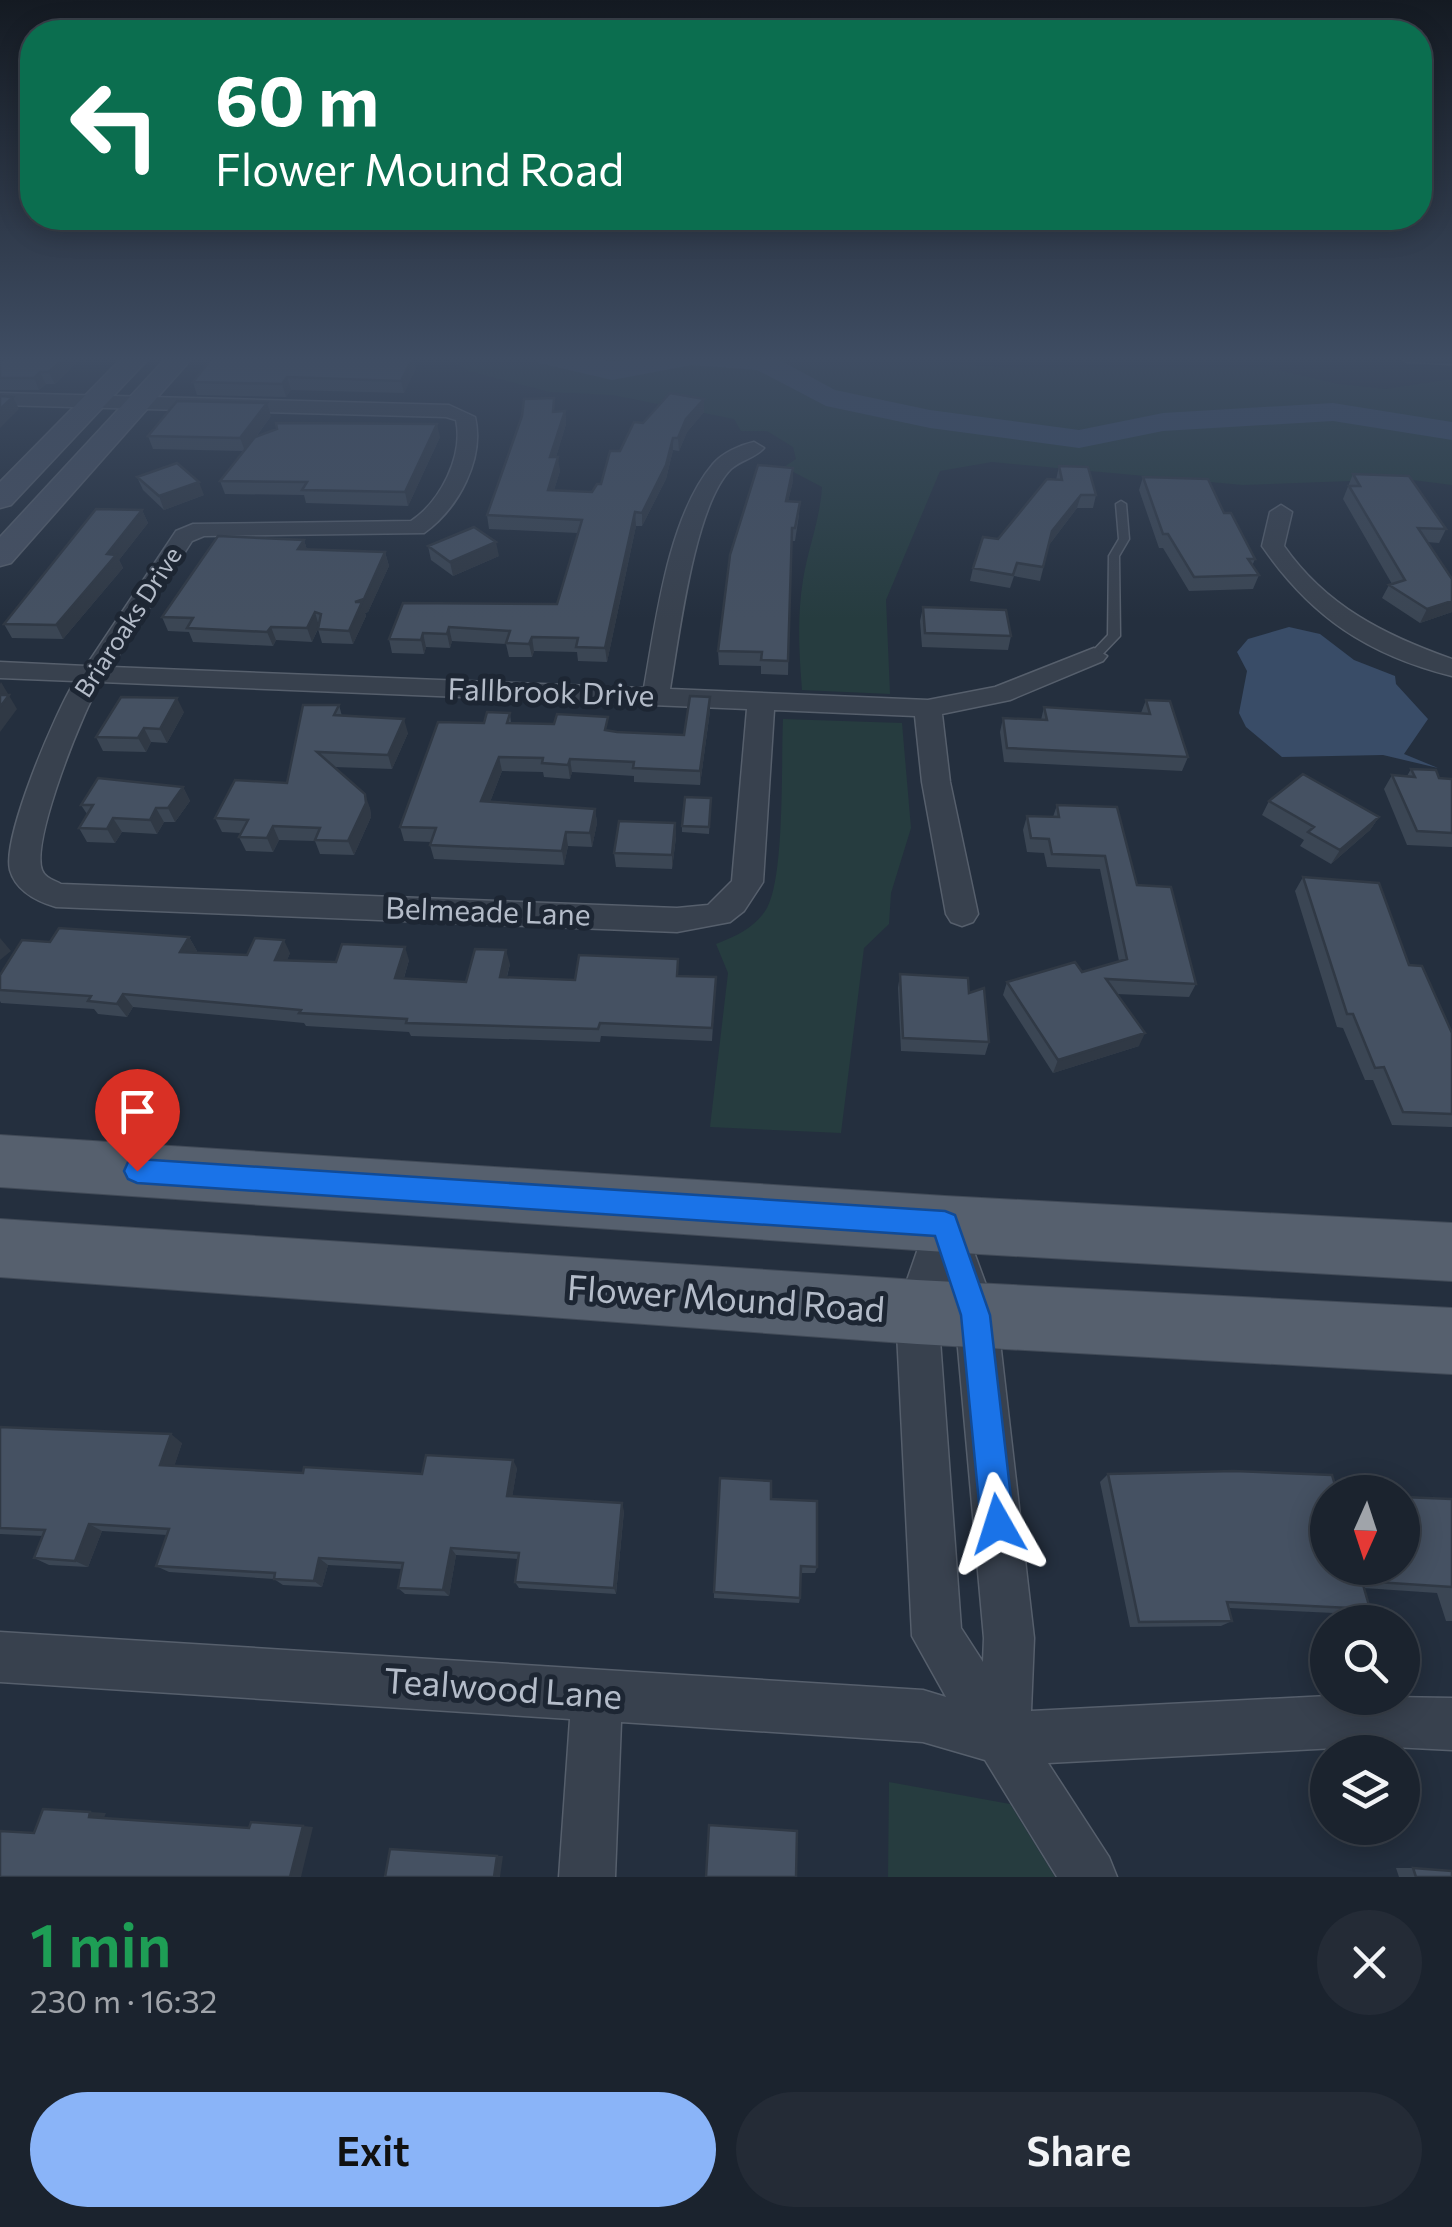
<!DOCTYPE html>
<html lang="en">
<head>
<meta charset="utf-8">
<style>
  body { margin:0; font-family:Commissioner,sans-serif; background:#242b36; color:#f1f3f6; height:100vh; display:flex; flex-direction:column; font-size:38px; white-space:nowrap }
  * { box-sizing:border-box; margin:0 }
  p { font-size:32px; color:#a0a4aa }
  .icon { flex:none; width:55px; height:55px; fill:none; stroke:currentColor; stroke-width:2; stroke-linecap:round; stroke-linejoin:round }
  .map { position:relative; height:1877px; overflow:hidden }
  .sheet { display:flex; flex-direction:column; background:#1b232e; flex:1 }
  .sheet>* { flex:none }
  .guide { position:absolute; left:20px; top:20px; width:1412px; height:210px; border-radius:40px; box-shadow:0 5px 25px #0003,0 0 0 2px #39404a; background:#0b6e4f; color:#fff; overflow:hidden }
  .needle { width:65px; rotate:183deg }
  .controls { position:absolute; left:1310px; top:1475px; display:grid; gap:20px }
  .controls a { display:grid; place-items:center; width:110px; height:110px; border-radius:50%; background:#1b232e; box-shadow:0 5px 25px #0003,0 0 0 2px #39404a; font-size:50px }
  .pin { position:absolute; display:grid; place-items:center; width:85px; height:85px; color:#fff; margin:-102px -42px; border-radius:50% 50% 50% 0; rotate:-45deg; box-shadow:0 0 10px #0007 }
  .pin .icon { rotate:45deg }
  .me { position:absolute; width:110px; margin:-55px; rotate:354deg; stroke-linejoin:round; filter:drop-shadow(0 0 8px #0008) }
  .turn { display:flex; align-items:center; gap:35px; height:210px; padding:0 30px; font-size:45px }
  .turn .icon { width:130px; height:130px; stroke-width:2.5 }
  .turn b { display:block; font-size:70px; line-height:85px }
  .round { display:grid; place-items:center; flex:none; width:105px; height:105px; border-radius:52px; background:#242b36 }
  .overview { display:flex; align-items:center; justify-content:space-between; height:170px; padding:0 30px }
  h1 { font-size:60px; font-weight:600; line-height:75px; color:#1e9e55 }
  .button { display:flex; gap:20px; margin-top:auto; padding:20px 30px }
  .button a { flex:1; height:115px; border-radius:60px; background:#8ab4f8; color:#111; font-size:40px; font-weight:600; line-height:115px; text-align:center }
  .button a+a { background:#242b36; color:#f1f3f6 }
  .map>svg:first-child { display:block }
  .green { fill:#263c3f }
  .water { fill:#394c67 }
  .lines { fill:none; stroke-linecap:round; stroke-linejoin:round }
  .river { fill:#394c67; fill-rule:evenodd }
  .service-casing { stroke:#565f6c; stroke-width:3 }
  .minor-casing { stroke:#565f6c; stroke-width:3 }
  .secondary-casing { stroke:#565f6c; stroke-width:3 }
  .primary-casing { stroke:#414a57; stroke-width:2 }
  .service { fill:#38414e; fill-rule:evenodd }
  .minor { fill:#38414e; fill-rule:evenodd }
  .secondary { fill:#465061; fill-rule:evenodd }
  .primary { fill:#56606e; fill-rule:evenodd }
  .wall { fill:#3b4654 }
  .shaded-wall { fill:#303945 }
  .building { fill:#455162; stroke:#303945; stroke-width:2.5 }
  .route { fill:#1a73e8; stroke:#114b97; stroke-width:2.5 }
  .labels { text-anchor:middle; stroke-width:10; stroke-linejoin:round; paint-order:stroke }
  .far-street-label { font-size:25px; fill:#b4bcc9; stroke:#1d2633 }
  .street-label { font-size:30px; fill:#b4bcc9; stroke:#1d2633 }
  .near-street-label { font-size:35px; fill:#b4bcc9; stroke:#1d2633 }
</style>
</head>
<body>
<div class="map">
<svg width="1452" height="1877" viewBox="0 0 1452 1877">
  <rect width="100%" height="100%" fill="#242f3e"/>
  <path class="green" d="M442,357H865L1008,368H1269L1338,384L1386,389L1452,379V485L1405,479L1243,485L992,462L940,471L886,600L890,694L802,690C799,652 797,617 803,580C808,548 820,520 822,487L784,467L796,459L793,447L767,431H741L734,419L612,395L550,392L472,372Z
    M783,719L902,723L911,828L891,893L889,924L864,948L841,1133L710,1127L728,973L716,944C736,936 756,927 767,908C785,875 781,761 783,719Z
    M889,1782L1010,1804L1055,1877H888Z"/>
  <path class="water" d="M1289,627L1320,634L1354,660L1395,676L1396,684L1428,719L1404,754L1438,768L1383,755L1282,757L1246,727L1239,713L1247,671L1237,652L1248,639Z"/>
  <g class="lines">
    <path class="river" d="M535,357H585L612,362L646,357H774L835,390L930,410L1079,430L1163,413L1333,403L1452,422V440L1333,421L1163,431L1079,448L930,428L826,406L757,370L692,365L612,380L539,363Z"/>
    <defs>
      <path id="service" d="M1121,501L1126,504L1129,539L1119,556L1120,636L1098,659L1094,660L1088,656L1108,635L1109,556L1119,539L1116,504Z"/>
      <path id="minor" d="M1398,357H1452V364L1407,362Z
        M0,393L449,405L475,417C485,459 458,509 424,533L204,536L192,541L111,667L644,688C656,621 668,517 713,464C722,453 740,445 754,442L764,448C755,458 741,460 731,469C694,506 679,637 670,689L928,700L995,687L1094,648L1107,656L1103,661L1010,700L942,714L950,782L978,914L973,922L962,926L951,922L946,914L922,782L915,716L774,710L763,882L744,911L730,922L677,932L56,907C36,901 16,891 10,870C2,837 56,711 75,681L0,678V662L86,666L176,531L193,524L411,521C440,502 464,456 456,420L446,417L0,405ZM101,682L747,709L732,881L708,905L677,908L61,884C54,880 45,878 42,870C31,841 83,710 101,682Z
        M1281,505L1292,512L1284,546C1326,606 1384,635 1452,659V676C1368,655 1311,617 1262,546L1270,512Z
        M945,1206L959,1211L997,1315L1034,1638L1031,1711L1328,1696L1452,1698V1750L1373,1746L1048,1763L1109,1857L1117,1877H1057L985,1760L923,1742L621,1722L615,1877H559L570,1719L0,1682V1632L923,1690L946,1697L912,1636L896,1312L931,1211ZM946,1286L955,1315L984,1638L983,1662L961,1628L938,1312Z"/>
      <path id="secondary" d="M123,357H150L11,505L0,508V482Z
        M167,357H193L11,563L0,566V537Z"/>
      <path id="primary" d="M0,1135L945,1196L1452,1223V1281L945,1252L0,1187Z
        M0,1219L917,1280L1452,1308V1374L917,1344L0,1277Z"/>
    </defs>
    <use href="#service" class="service-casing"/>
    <use href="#minor" class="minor-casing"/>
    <use href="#secondary" class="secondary-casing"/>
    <use href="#primary" class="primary-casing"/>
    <use href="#service" class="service"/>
    <use href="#minor" class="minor"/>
    <use href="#secondary" class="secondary"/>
    <use href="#primary" class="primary"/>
  </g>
  <path class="wall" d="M82,357L55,384H46L39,390H0V363Z
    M413,357L416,368L404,393L291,390L286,397L197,395L193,382Z
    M704,399V412L687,432L679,451L673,450L666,479L642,526H636L607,662L578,661L577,652L534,651L532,657H509L506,644L452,641L450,648L426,647L424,654L392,653L389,639L557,604L578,533L489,529L487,515L555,412L565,411L566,424L556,457L560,471L554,490L592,492L601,484L620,451L643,423Z
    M271,416L256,437H440L408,506L306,503L304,495L225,494L220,481L243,451L153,449L148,436Z
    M1059,466L1096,495L1093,508H1077L1049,545L1040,581L1014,576L1010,588L970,581L973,568L1056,480Z
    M1353,474L1446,529L1439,543L1427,542L1452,579V612L1420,623L1382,598L1389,585L1392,584L1343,499Z
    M137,477L204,495L164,510L143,490Z
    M1143,477L1224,513L1255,559L1252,566L1259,575L1253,589L1189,591L1163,548H1159L1139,490Z
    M793,481L788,501L799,515L795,541H791L788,675L761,674V666L719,665L718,651Z
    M142,510L148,523L119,560L123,568L63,639L12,638L4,624Z
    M304,540L307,550L385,552L389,566L368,612L365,613L366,616L353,644L322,643L318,629L312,642L276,640L273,646L193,642L189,632L168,631L162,617Z
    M428,546L499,556L453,576L431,560Z
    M923,607L1011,636L1008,650L922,647L920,621Z
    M710,697V711L700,785L634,782V776L572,772L570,779L544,777L543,772L502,771L490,802L595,809L597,823L592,847L568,846L564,865L434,859L430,845L432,842L404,841L400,827L484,723L510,713L511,723L617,732L684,735Z
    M1146,700L1188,757L1182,771L1004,762L1000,732L1003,718L1041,720L1044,707L1141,713Z
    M339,705L342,716L408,733L392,769L334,767L370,808L371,817L354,855L320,854L315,841L279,840L273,852L246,851L239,837L241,833L222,832L215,818L287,783Z
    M184,712L167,743L151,742L146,752L103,751L96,737Z
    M1411,769L1439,778L1452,779V847L1407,845L1384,789L1392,775L1407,776Z
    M183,787L190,801L175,822H164L157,834L122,832L115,843L87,842L79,828L87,814L81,805Z
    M711,798L709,834L682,832V826Z
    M1269,801L1379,817L1370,830L1331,864L1300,846L1304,840L1262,815Z
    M1057,805L1137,885L1196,984L1189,997L1116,994L1139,1046L1053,1073L1003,995L1007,982L1082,972L1119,961L1100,869L1047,867L1044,853L1027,852L1023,830L1027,816L1053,817Z
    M675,823L676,837L672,869L616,867L614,853Z
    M1303,877L1409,965L1452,1033V1127L1392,1125L1373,1080H1365L1343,1028L1337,1027L1295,891Z
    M189,937L197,951L195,953L247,955L290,953L287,960L336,962L409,960L404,978L466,982L510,964L507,977L575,980L679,976L716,977L712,1041L601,1036L600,1042L411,1036L409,1032L306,1026L304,1023L133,1007L127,1017L98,1014L94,1009L1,1003L0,1001V975L50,942Z
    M900,974L969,993L989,1042L985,1055L901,1051L898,988Z
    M0,1427L182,1443L174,1466L303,1473L422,1474L517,1468L512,1497L624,1511L616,1594L519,1588L515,1582L518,1559L456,1555L449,1596L405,1594L398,1588L402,1569L328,1565L322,1587L283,1585L274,1579L169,1572L156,1566L167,1535L102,1531L88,1567L49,1565L34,1558L43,1536L0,1534Z
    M1108,1474L1337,1492L1452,1499V1621H1446L1437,1593L1364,1588L1370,1609L1355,1614L1229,1608L1232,1621L1221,1626L1130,1627L1100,1482Z
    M771,1499L817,1567L815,1573H801L800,1598L799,1603L714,1598V1592Z
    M1396,1868H1413L1452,1877H1399Z"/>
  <path class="shaded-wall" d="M65,357H82L55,384L49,372Z
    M413,357L416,368L404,393L401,381Z
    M40,372L46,384L39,390L34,378Z
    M287,377L291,390L286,397L282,384Z
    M13,397L19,409L0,428V409Z
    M704,399V412L687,432L679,451L678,438L686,419Z
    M267,403L271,416L245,451L240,438Z
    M565,411L566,424L552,470L550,457Z
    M437,424L440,437L408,506L405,492Z
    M673,438V450L666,479L642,526V513Z
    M558,457L560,471L550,503L548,490Z
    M793,468V481L785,514L786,501Z
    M199,482L204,495L164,510L159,496Z
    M1081,495L1077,508L1049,545L1052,531Z
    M142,510L148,523L119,560L123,568L63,639L56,625L107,554Z
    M635,512L636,526L607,662L605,648Z
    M304,540L308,553L298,549Z
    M496,542L499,556L453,576L450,562Z
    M385,552L389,566L368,612L365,613L366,616L353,644L349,631L355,602Z
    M1452,601V612L1420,623L1427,609Z
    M315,612L319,626L312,642L307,628Z
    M271,627L276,640L273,646L267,632Z
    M449,627L452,641L450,648L447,634Z
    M423,633L426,647L424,654L421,640Z
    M532,637L534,651L532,657L529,644Z
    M1,682L17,709L0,732V684Z
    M710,697V711L700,785V771Z
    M177,698L184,712L167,743L160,729Z
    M404,719L408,733L392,769L388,755Z
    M144,728L151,742L146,752L138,738Z
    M499,757L502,771L485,815L481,801Z
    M570,759L572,772L570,779L568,765Z
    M183,787L190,801L175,822L168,808Z
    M365,794L370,808L371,817L354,855L348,841Z
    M156,808L164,822L157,834L150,820Z
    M595,809L597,823L592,847L590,833Z
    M1379,817L1370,830L1331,864L1340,850Z
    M113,818L122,832L115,843L107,829Z
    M675,823L676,837L672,869V855Z
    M273,826L279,840L273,852L267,838Z
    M566,832L568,846L564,865L562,851Z
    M189,937L197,951L188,966L180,952Z
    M0,938L11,951L0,960Z
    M284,940L290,953L282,973L275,960Z
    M405,947L409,960L400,991L395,978Z
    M506,950L510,964L503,990L500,977Z
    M123,994L133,1007L127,1017L117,1004Z
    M1145,1033L1139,1046L1053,1073L1058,1060Z
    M171,1434L182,1443L172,1473L160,1465Z
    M513,1460L517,1468L511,1504L507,1496Z
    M622,1503L624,1511L616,1594L614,1588Z
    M89,1524L102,1531L88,1567L75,1561Z
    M451,1548L456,1555L449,1596L443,1590Z
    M319,1558L328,1565L322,1587L314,1581Z
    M90,1812L106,1813L104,1818L89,1817Z
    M303,1826L313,1827L301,1877H290Z
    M497,1856H503L500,1877H494Z"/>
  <path class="building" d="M6,357H65L49,372H40L34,378H0V363Z
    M213,357H413L401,381L287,377L282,384L193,382Z
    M670,393L704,399L686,419L678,438H673L666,465L642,513L635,512L605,648L576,647L578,638L532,637L529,644L506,643L510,631L449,627L447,634L423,633L421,640L389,639L403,603L557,604L582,520L487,515L522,416L524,399L554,398L553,412L565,411L550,457H558L548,490L592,492L597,484H601L610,451H620L634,422L643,423Z
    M0,396L13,397L0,409Z
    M177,401L267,403L240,438L148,436Z
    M276,423L437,424L405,492L302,490L307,482L220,481L255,437L277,429Z
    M177,463L199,482L159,496L137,477Z
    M758,465L793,468L786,501L800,502L795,528H792L788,661L761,660L762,652L718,651L730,555Z
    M1059,466L1088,467L1096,495H1081L1052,531L1043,567L1017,563L1013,575L973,568L983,537L998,539L1047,479L1062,480Z
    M1353,474L1409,476L1446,529L1418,528L1452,579V601L1427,609L1389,585L1405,580L1349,486H1360Z
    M1143,477L1208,479L1224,513H1231L1255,559H1248L1259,575L1194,577L1168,534H1163Z
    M96,509L142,510L107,554L116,555L56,625L4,624Z
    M474,527L496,542L450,562L428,546Z
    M218,536L304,540L298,549L385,552L364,599L355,602H362L349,631L318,629L321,614L315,612L307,628L271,627L267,632L187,628L193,618L162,617Z
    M923,607L1006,610L1011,636L925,633Z
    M0,695H9L0,707Z
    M690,696L710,697L700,771L633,768L634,762L570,759L568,765L542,763L543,758L499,757L481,801L595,809L590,833L566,832L562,851L430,845L436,828L400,827L438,722L484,723L487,712L510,713L507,723L554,724L557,714L608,717L605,730L617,732L684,735Z
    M121,697L177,698L160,729L144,728L138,738L96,737Z
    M1146,700L1170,701L1188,757L1007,748L1003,718L1047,720L1044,707L1150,714Z
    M303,705H339L334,715L404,719L388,755L317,752L365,794L366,803L348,841L315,840L320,828L273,826L267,838L239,837L248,820L215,818L235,780L287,783Z
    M1411,769L1436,770L1439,778L1452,779V833L1417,831L1392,775L1415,777Z
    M1303,774L1379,817L1340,850L1308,832L1314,827L1269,801Z
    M98,778L183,787L168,808H156L150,820L113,818L107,829L79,828L93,805H81Z
    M685,797L711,798L709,827L682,826Z
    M1057,805L1117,807L1137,885L1171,887L1196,984L1106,979L1145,1033L1058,1060L1007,982L1075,962L1082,972L1127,959L1105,856L1052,854L1049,839L1031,838L1027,816L1059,817Z
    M619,821L675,823L672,855L614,853Z
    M1303,877L1379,883L1409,965L1422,966L1452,1033V1114L1403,1112L1384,1067L1375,1068L1353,1014H1347Z
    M59,928L189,937L180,952L247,955L255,938L284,940L275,960L336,962L342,944L405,947L395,978L466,982L475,949L506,950L500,977L575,980L579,955L678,959L677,976L716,977L712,1028L600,1023L598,1029L406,1023L407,1019L299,1013L301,1010L123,994L117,1004L88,1001L91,996L0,990V975L22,940L50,942Z
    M900,974L968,978L969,993L984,988L989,1042L903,1038Z
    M0,1427L171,1434L160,1465L303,1473L304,1467L422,1474L426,1455L513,1460L507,1496L622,1503L614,1588L515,1582L519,1553L451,1548L443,1590L398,1588L403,1563L319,1558L314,1581L274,1579L275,1573L156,1566L169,1529L89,1524L75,1561L34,1558L45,1530L0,1528Z
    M1234,1471L1332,1475L1337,1492H1328V1568H1402V1497L1452,1499V1587L1362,1581L1370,1609L1227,1602L1232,1621L1139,1622L1108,1474Z
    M720,1478L771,1481V1499L817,1501V1567L801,1566L800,1598L714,1592Z
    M43,1809L90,1812L89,1817L249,1828L251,1822L303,1826L290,1877H0V1831L34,1833Z
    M709,1825L797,1831L796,1877H706Z
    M390,1849L497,1856L494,1877H385Z
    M1413,1868L1452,1871V1877H1416Z"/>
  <linearGradient id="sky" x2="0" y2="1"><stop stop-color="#141a22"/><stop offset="0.58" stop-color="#3f4d63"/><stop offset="1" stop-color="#3f4d63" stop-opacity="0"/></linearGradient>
  <rect width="1452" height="619" fill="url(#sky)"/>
  <path class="route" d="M137,1159L945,1211L955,1215L990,1315L1014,1524L1009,1536L998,1541L986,1536L981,1524L961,1315L935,1236L137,1183L128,1179L124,1171L128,1162Z"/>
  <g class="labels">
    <g class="far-street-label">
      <text transform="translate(128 622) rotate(-57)" y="9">Briaroaks Drive</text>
    </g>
    <g class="street-label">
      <text transform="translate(551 693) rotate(2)" y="10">Fallbrook Drive</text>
      <text transform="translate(488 912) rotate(2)" y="10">Belmeade Lane</text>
    </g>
    <g class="near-street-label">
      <text transform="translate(726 1299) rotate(4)" y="12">Flower Mound Road</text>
      <text transform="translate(503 1689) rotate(4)" y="12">Tealwood Lane</text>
    </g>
  </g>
</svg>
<div class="controls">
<a><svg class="needle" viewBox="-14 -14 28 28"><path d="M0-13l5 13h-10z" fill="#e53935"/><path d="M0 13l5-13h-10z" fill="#a0a4aa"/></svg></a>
<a><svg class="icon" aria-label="search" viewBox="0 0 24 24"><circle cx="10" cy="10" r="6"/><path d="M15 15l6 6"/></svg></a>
<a><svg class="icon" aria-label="layers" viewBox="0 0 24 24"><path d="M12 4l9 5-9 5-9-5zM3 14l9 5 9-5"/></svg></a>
</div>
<div class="pin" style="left:137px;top:1171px;background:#d93025"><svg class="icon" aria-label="arrive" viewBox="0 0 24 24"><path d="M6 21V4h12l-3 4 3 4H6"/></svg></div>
<svg class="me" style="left:998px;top:1524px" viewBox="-20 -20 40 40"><path d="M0-17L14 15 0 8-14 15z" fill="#1a73e8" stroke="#fff" stroke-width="4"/></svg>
<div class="guide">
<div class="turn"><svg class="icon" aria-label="left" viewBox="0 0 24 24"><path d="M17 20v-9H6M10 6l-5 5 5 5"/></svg><div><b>60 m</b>Flower Mound Road</div></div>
</div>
</div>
<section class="sheet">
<div class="overview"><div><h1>1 min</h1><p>230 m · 16:32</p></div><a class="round"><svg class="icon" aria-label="close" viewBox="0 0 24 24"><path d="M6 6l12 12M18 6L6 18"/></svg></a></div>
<div class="button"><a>Exit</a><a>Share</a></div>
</section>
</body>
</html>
